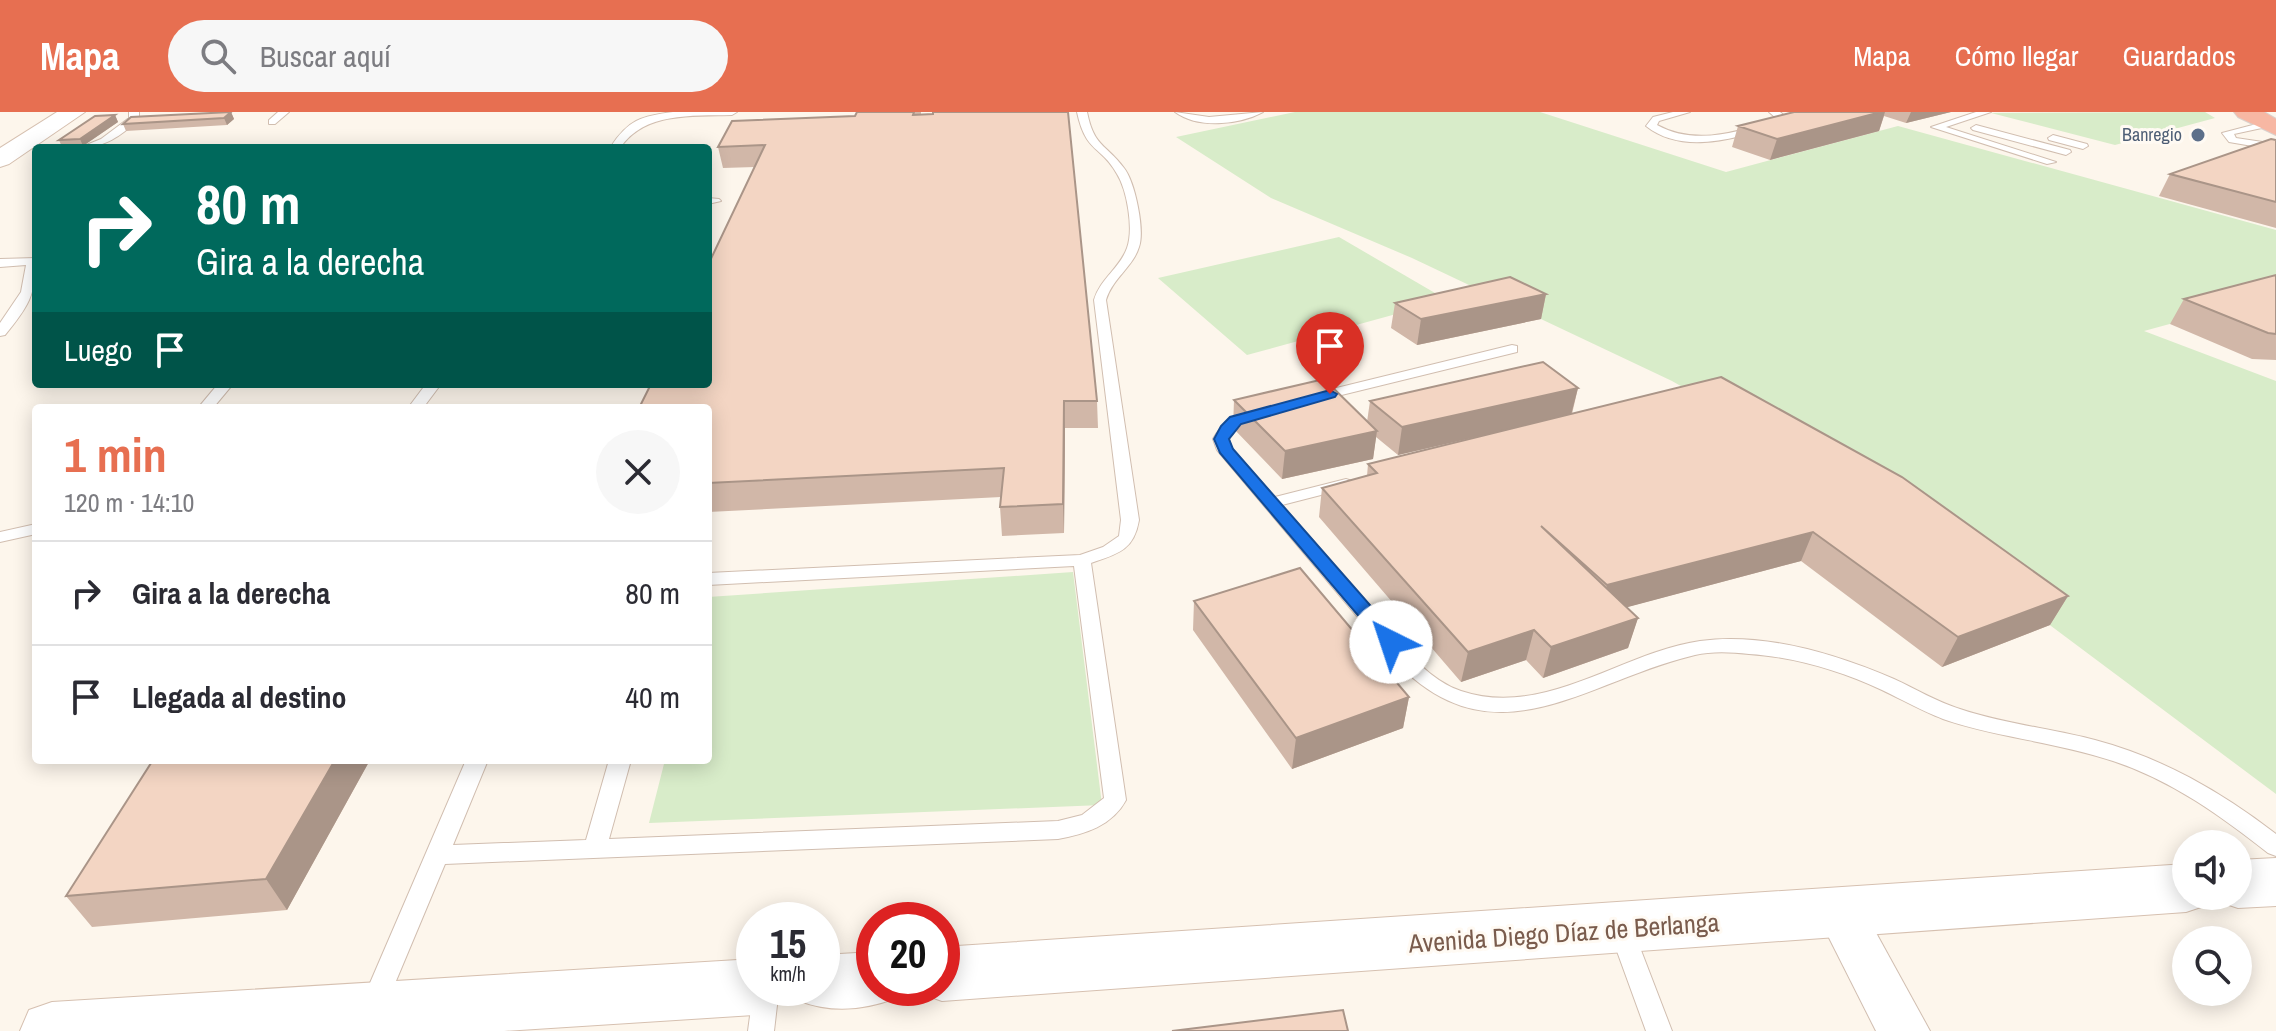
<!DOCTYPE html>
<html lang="es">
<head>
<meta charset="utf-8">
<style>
  body { margin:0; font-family:"Archivo Narrow",sans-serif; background:#f7f7f7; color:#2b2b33; height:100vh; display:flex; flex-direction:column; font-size:30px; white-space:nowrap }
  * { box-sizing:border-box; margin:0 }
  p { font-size:26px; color:#7c7c81 }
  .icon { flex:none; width:44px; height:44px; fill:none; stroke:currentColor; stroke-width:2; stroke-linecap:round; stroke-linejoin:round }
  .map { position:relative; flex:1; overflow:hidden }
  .sheet { position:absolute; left:32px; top:292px; width:680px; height:360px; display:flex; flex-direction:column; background:#fff; border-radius:8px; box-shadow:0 4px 20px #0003 }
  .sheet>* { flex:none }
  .banner { position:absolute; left:32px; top:32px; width:680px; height:244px; border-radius:8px; box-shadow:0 4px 20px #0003; background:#00695c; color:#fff; overflow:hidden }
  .controls { position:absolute; left:2172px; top:718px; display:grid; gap:16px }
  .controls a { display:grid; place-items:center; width:80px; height:80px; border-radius:50%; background:#fff; box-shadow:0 4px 20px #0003; font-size:40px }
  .speed { position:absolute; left:736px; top:790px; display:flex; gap:16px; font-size:40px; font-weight:700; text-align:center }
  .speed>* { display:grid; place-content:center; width:104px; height:104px; border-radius:50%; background:#fff; box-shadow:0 4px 20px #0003; line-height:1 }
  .speed small { font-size:20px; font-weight:400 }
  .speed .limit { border:12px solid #d22; background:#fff; color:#111 }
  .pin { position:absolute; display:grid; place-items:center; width:68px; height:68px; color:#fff; margin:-82px -34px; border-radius:50% 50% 50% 0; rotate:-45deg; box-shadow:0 0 8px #0007 }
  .pin .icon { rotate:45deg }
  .me { position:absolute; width:88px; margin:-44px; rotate:319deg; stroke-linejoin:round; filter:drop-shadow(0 0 6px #0008) }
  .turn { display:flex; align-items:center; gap:28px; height:168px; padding:0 32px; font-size:36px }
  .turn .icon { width:104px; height:104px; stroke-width:2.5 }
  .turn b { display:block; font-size:56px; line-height:68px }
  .then { display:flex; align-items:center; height:76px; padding:0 32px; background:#0003; gap:16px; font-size:30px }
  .round { display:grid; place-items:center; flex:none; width:84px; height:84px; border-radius:42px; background:#f7f7f7 }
  .overview { display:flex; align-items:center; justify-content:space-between; height:136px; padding:0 32px }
  h1 { font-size:48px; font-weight:800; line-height:60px; color:#e76f51 }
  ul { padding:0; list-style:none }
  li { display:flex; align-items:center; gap:24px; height:104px; padding:0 32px; border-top:2px solid #e1e1e2 }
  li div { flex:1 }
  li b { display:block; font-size:30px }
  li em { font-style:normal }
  header { display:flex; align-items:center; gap:48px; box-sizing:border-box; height:112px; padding:0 40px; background:#e76f51; color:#fff }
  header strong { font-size:38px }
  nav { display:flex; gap:44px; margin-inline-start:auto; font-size:28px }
  .search { width:560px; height:72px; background:#f7f7f7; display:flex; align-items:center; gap:20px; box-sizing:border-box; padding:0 28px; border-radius:44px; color:#7c7c81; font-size:30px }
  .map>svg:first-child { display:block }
  .green { fill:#d8ecc9 }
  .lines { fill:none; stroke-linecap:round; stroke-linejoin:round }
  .lane-casing { stroke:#d1beb0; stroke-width:2 }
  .street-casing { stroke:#d1beb0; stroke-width:2 }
  .secondary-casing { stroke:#d6c0b0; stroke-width:2 }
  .highway-casing { stroke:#dad1cd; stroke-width:2 }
  .lane { fill:#fff; fill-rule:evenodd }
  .street { fill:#fff; fill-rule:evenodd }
  .secondary { fill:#fff; fill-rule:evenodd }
  .highway { fill:#f7b7a3; fill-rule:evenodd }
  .wall { fill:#d1b7a8 }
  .shaded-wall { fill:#aa9588 }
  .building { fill:#f3d5c3; stroke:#aa9588; stroke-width:2 }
  .route { fill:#1a73e8; stroke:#114b97; stroke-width:2 }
  .service-dot { fill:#5c6f8a; stroke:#fffaf3; stroke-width:3 }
  .labels { text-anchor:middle; stroke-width:6; stroke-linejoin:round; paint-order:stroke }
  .far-service-label { font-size:18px; fill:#4e5e75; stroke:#fffaf3; text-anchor:end }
  .near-street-label { font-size:26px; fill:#7a5c4d; stroke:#fffaf3 }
</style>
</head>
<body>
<header>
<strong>Mapa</strong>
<div class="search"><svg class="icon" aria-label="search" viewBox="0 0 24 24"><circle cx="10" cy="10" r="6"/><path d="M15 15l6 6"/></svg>Buscar aquí</div>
<nav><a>Mapa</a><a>Cómo llegar</a><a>Guardados</a></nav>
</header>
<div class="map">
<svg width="2276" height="919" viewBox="0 0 2276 919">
  <rect width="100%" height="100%" fill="#fdf6ec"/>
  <path class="green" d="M1295,0H1540L1726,60L1898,14L2276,118V183L2144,219L2276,269V682L1889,393L1672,269L1412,146L1271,86L1176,25Z
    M2205,0L2215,6L2115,33L1991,1Z
    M1339,125L1447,188L1247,243L1158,166Z
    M1073,460L1102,693L649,711L665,648H708V485Z"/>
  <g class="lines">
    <defs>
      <path id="lane" d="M129,0H139V7C121,24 104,36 79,36L101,27L129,6Z
        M278,0H289L275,12H269V8Z
        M673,0H737L732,3C691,4 644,0 620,36H610C628,8 641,4 673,0Z
        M1077,0H1087C1094,35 1105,31 1124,56C1135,70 1145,118 1139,135C1133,155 1112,167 1106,188L1139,408C1134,438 1118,442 1091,451L1126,688C1112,714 1085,722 1058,727L445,752L383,900L374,904L365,900L361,892L466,648H488L453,733L586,728L609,648H631L609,727L1058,709L1082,703L1104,686L1074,454L708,473V461L1080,443L1103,435L1119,424L1121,408L1094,188C1100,167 1120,156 1127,136C1134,117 1127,78 1117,62C1101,33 1086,42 1077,0Z
        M1175,0L1209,5L1263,0C1239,13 1198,17 1175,0Z
        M1673,0H1690L1659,9L1657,13C1695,34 1736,20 1775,9L1777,7L1769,0H1780L1787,6L1782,13C1740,24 1685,45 1646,14L1653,5Z
        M1976,0H1991L1946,15L2056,50L2047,52L1931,15Z
        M2268,9L2271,10V14L2234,22L2236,26L2276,32V38L2229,30L2222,21Z
        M1976,13L2070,38L2071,40L2066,43L1973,18L1971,16Z
        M2053,23L2087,32L2088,34L2083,37L2049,28L2048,26Z
        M708,86L719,87L721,89L708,92Z
        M36,146C36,183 28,195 5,223L0,224V211L21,180L26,153L0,155V147Z
        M1512,233L1517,234V240L1317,289L1310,285L1312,282Z
        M218,272H233L213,296H198Z
        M426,272H441L423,296H408Z
        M1253,297L1261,302L1239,314L1229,327L1232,337L1275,385L1346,367L1352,369L1354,372L1352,375L1282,393C1309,424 1336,454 1362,484C1390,516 1419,565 1461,579C1544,607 1622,540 1700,529C1764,520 1836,542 1894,567C1916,577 1937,590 1960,597C2004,612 2050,616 2095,628C2163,646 2221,680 2276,722V744L2268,741C2221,704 2171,668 2113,649C2057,630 1998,626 1943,607C1922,599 1903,588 1882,578C1841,559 1795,545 1749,542C1731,540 1712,539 1695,543C1584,569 1494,655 1393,547L1217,338L1213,327C1223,310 1234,303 1253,297Z
        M36,412V422L0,430V420Z
        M1622,810L1631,813L1634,820L1672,919H1646L1610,820L1613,813Z
        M754,874L779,876L774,919H748Z"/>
      <path id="street" d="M1841,782L1858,788L1930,919H1876L1817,802L1824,788Z"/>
      <path id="secondary" d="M57,0H85L9,52L0,55V36Z
        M2276,746V794L2238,796L2217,789L2215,784H2238V748Z
        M2186,752V784H2211L2207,793L2186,800L942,889L920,881L918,876H942V835Z
        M874,840V876H901L896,886C865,898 831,901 800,889L794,876H822V843Z
        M754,847V876H785L776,895L754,903L504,919H20L29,898L52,890Z"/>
      <path id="highway" d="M2234,0H2264L2276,7V23L2238,5Z"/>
    </defs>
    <use href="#lane" class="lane-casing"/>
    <use href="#street" class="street-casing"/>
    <use href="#secondary" class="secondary-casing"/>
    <use href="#highway" class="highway-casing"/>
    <use href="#lane" class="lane"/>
    <use href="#street" class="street"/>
    <use href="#secondary" class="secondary"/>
    <use href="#highway" class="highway"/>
  </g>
  <path class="wall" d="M231,0L234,7L227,13L126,19L123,12Z
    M857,0H921V2L1097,289L1098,316H1065L1064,421L1002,424L1000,395L1001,385L708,400V296L755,55L723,56L718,35L855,4Z
    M1794,0H1951L1906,11L1884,4L1879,19L1770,48L1732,35L1738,14Z
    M115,3L118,10L83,34L62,35L59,28Z
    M2276,28V116L2159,84L2170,62Z
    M2276,163V248L2252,247L2170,212L2184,187Z
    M1546,182L1541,207L1417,233L1391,216L1395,191Z
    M1578,276L1572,302L2068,484L2050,513L1942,555L1801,449L1627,495L1638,506L1628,536L1543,566L1526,548L1461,570L1319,405L1322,376L1367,364L1368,352L1518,315L1398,343L1376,325L1373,347L1282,367L1233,316L1234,288L1367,310L1370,289Z
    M1194,489L1409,585L1403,616L1292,657L1193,518Z
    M153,648H370L287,798L92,815L66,784Z"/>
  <path class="shaded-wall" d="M231,0L234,7L227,13L224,6Z
    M1881,0H1885L1879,19L1770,48L1777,27Z
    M1911,0H1951L1906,11Z
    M115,3L118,10L83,34L80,27Z
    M1546,182L1541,207L1417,233L1421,207Z
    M1578,276L1571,303L1398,343L1402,315Z
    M1064,289L1065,316L1064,421L1063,392Z
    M1377,319L1373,347L1282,367L1285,339Z
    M1813,420L1801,449L1598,503L1607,473Z
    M2068,484L2050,513L1942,555L1958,525Z
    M1638,506L1628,536L1543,566L1551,535Z
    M1534,518L1526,548L1461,570L1468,540Z
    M1409,585L1403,616L1292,657L1296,626Z
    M335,648H370L287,798L266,767Z"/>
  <path class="building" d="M231,0L224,6L123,12L131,5Z
    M857,0H914L913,3L933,2V0H1068L1097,289H1064L1063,392L1000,395L1004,356L708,371V296H639L651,272H708V153L765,33L718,35L732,9L855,4Z
    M1794,0H1881L1777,27L1738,14Z
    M115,3L80,27L59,28L95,4Z
    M2271,27L2276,28V90L2170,62Z
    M2276,163V222L2268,221L2184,187Z
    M1510,165L1546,182L1421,207L1395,191Z
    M1543,250L1578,276L1402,315L1370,289Z
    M1721,265L1902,365L2068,484L1958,525L1813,420L1607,473L1541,414L1638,506L1551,535L1534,518L1468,540L1322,376L1377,361L1368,352Z
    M1324,267L1377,319L1285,339L1234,288Z
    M1300,456L1409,585L1296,626L1194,489Z
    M153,648H335L266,767L66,784Z
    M1343,898L1348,919H1172Z"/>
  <path class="route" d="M1330,278L1337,282L1335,285L1241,312L1229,327L1233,337L1398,525L1401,530L1398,534H1384L1220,341L1214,327L1221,314L1230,305Z"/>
  <circle class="service-dot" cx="2198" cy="23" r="8"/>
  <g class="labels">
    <g class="far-service-label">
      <text x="2182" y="29">Banregio</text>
    </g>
    <g class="near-street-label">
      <text transform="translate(1564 821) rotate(-4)" y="9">Avenida Diego Díaz de Berlanga</text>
    </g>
  </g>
</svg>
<div class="controls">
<a><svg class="icon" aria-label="sound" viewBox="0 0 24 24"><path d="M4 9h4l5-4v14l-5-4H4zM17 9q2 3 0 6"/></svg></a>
<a><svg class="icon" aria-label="search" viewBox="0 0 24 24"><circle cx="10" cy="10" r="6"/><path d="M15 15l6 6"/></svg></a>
</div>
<div class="speed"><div>15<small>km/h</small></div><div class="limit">20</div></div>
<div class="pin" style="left:1330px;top:282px;background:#d93025"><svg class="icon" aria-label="arrive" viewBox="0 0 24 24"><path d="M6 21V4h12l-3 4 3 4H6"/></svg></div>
<svg class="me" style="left:1391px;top:530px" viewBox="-20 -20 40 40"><circle r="19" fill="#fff"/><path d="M0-13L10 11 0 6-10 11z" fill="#1a73e8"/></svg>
<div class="banner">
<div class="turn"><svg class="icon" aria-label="right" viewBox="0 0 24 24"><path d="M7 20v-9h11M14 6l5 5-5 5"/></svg><div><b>80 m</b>Gira a la derecha</div></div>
<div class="then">Luego<svg class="icon" aria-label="arrive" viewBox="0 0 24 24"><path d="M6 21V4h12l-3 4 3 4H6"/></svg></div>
</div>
<section class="sheet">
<div class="overview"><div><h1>1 min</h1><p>120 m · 14:10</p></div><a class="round"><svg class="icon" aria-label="close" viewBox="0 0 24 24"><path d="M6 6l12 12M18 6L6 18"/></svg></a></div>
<ul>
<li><svg class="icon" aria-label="right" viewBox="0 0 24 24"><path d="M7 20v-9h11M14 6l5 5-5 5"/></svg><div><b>Gira a la derecha</b></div><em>80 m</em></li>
<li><svg class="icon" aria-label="arrive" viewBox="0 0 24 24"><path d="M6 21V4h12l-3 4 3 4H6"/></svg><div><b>Llegada al destino</b></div><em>40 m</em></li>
</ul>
</section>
</div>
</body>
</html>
